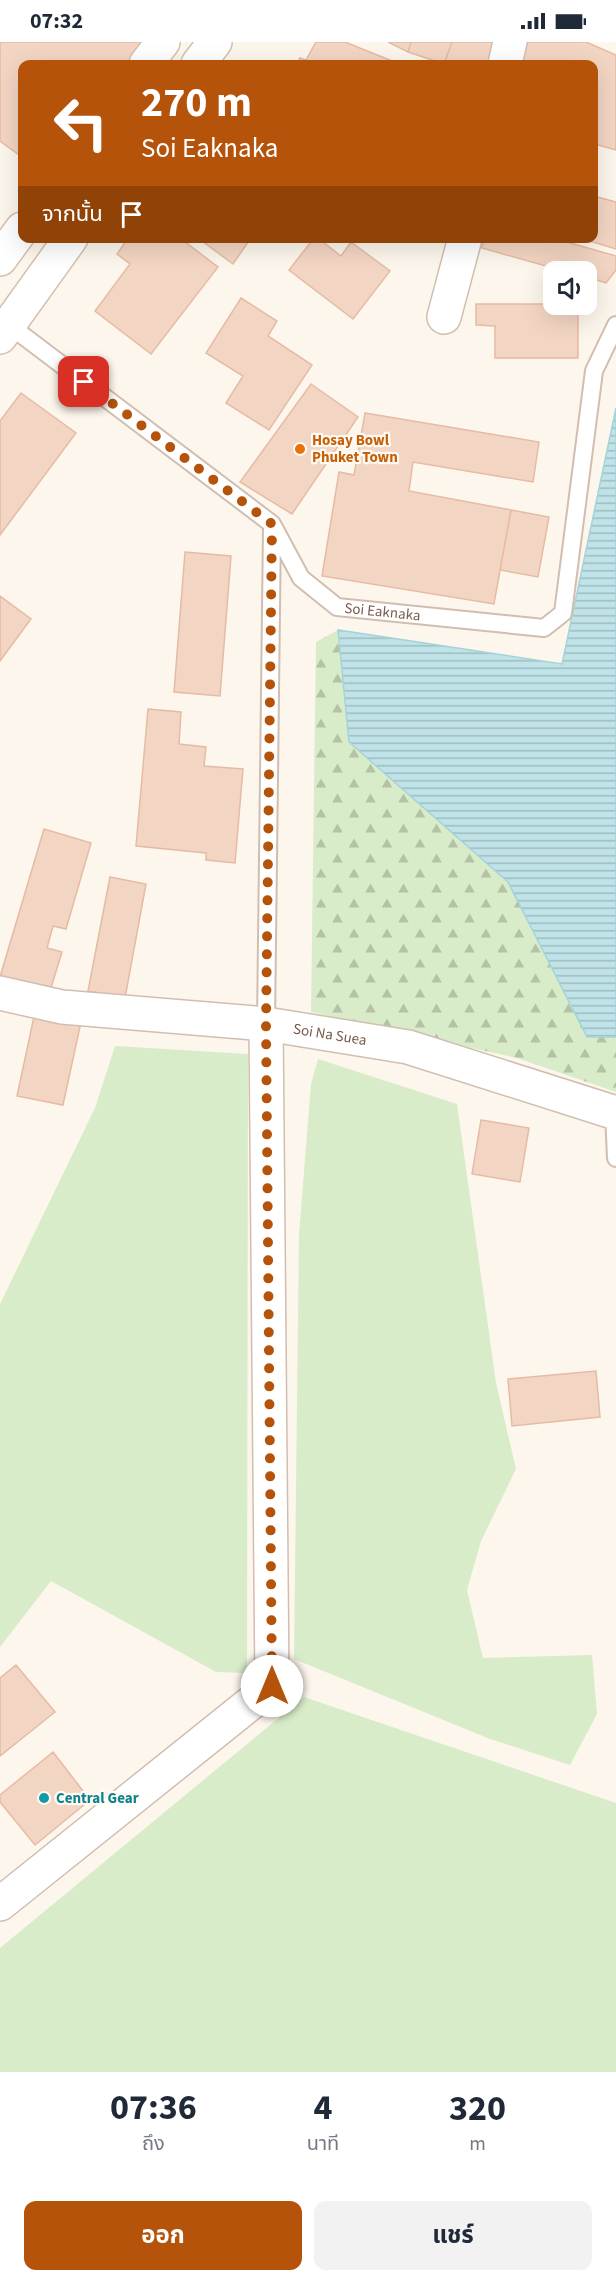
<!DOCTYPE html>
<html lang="th">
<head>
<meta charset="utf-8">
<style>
  body { margin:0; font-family:"Source Sans 3","Noto Sans Thai",sans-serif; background:#f2f2f3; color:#1f2937; height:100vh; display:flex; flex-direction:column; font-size:22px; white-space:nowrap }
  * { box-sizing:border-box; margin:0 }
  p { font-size:20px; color:#747a83 }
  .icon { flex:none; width:33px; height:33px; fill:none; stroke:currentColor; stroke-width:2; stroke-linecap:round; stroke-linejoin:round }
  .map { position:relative; height:2030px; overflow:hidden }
  .details { display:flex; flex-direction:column; background:#fff; flex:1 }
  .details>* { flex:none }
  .top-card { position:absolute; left:18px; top:18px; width:580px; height:183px; border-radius:12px; box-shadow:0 6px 24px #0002; background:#b45309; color:#fff; overflow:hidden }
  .buttons { position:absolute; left:543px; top:219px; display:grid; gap:12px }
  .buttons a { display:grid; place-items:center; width:54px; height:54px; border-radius:12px; background:#fff; box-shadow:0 6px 24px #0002; font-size:30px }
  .pin { position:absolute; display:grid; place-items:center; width:51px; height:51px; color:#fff; margin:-26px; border-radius:12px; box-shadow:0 3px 9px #0006 }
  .me { position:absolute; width:66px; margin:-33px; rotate:0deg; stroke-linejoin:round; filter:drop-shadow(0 0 4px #0008) }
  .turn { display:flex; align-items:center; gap:21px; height:126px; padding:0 24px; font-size:27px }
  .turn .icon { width:78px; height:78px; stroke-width:2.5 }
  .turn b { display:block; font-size:42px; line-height:51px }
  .then { display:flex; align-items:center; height:57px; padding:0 24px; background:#0003; gap:12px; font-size:22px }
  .eta { display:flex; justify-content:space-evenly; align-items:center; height:102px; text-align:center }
  .eta b { font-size:36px; font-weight:700; line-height:42px }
  .button { display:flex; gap:12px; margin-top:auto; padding:12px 24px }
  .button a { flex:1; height:69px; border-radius:12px; background:#b45309; color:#fff; font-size:24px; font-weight:700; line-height:69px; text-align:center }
  .button a+a { background:#f2f2f3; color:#1f2937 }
  .status { display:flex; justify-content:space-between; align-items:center; height:42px; padding:0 30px; background:#fff; direction:ltr }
  .status svg { height:16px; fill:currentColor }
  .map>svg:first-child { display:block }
  .grass { fill:#d8ecc9 }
  .forest { fill:url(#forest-firs) }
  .water { fill:url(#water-rules); stroke:#a5d3da; stroke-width:1.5 }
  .building { fill:#f3d5c3; stroke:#e6bba3; stroke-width:1.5 }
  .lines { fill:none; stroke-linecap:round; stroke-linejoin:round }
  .lane-casing { stroke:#d1beb0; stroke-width:20 }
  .street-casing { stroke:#d1beb0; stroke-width:36 }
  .secondary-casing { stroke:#d6c0b0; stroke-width:36 }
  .lane { stroke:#fff; stroke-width:16 }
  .street { stroke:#fff; stroke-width:33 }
  .secondary { stroke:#fff; stroke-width:33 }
  .route { stroke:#b45309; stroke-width:10; stroke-dasharray:0 18 }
  .food-dot { fill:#e8710a; stroke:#fffaf3; stroke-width:2 }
  .culture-dot { fill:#0f9aa8; stroke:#fffaf3; stroke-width:2 }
  .labels { text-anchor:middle; stroke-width:4.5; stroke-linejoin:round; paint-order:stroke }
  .food-label { font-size:15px; font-weight:bold; fill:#c56008; stroke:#fffaf3; text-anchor:start }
  .street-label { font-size:15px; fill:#7a5c4d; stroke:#fffaf3 }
  .culture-label { font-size:15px; font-weight:bold; fill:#0d838f; stroke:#fffaf3; text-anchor:start }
</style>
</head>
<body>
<div class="status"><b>07:32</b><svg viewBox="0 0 49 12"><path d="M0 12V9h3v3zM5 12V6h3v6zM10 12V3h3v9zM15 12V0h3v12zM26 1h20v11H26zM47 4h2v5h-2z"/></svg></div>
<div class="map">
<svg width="616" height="2030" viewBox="0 0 616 2030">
  <defs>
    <pattern id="forest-firs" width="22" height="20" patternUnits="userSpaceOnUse" patternTransform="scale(1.5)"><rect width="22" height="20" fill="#d8ecc9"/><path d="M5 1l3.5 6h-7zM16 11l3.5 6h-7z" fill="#b4c2a5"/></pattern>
    <pattern id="water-rules" width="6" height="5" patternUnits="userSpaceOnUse" patternTransform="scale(1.5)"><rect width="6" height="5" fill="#bfe3e8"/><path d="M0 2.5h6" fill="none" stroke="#a0bbbe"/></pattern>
  </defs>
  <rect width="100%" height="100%" fill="#fdf6ec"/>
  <path class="grass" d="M115,1004L248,1012L247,1631L216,1630L51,1539L0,1605V1262L95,1066Z
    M318,1017L457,1062L496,1341L516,1427L481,1499L467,1548L483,1616L592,1613L597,1672L570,1723L490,1697L294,1617L299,1192L311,1042Z
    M304,1655L616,1761V2030H0V1906Z"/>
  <path class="forest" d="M338,588L349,700L508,840L587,994L616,995V1050L517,1016L311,970L316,600Z"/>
  <path class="water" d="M616,366V995H587L508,840L349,700L338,588L562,622Z"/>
  <path class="building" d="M0,0H140L146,4L132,22H22V115L0,99Z
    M316,0H345L397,21L316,22L306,18Z
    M388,0H411L408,10Z
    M411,0H452L444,22L408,10Z
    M452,0H499L495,22H444Z
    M524,0H586L616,13V108L594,102V22H518Z
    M300,16L306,18L316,22H297Z
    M594,154L616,160V207L580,196H594Z
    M128,196H180L218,225L151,312L95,269L130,222L117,212Z
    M198,196H251L233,222Z
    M314,196H318L341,214L351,200L390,229L353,277L289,228Z
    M484,196H553L616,214V228L606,241L586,235V230H567L482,206Z
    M241,256L277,279L268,294L312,323L269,388L226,361L243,334L206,311Z
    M476,262H578V316H495V284L476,283Z
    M311,342L358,375L292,472L240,440Z
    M21,351L76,391L0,493V379Z
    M365,371L539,400L533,440L413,420L409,449L511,468L494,562L322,534L339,430L354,433Z
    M511,468L549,475L538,535L500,528Z
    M185,510L231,514L220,654L174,650Z
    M0,554L31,577L0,619Z
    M148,667L181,670L179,702L206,705L204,724L243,727L235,821L206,818V811L136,804Z
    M44,787L91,801L66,887L53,884L47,906L62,910L50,949L0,935Z
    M110,835L146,842L125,956L88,949Z
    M35,970L81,980L63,1063L17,1054Z
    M481,1078L529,1086L520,1140L472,1132Z
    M596,1329L600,1375L512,1384L508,1337Z
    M16,1623L55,1670L0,1714V1636Z
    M53,1710L90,1758L35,1803L0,1760V1753Z"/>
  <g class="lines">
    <defs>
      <g id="lane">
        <path id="s1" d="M9,283L272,482L301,536L337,565L544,586L563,571L594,329L616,283"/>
        <path d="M266,982L272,486"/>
        <path d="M614,1070L616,1116"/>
      </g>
      <g id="street">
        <path d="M505,22L510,0"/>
        <path d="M444,275L465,196"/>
        <path id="s2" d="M0,951L62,965L266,982L408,1005L616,1071"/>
        <path d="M0,1862L272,1644L266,982"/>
      </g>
      <path id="secondary" d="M146,22L163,0
        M198,22L215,0
        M0,217L22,187
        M0,295L71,196"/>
    </defs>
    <use href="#lane" class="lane-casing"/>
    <use href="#street" class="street-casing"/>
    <use href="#secondary" class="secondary-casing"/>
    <use href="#lane" class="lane"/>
    <use href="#street" class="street"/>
    <use href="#secondary" class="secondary"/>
  </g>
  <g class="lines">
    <path class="route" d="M84,340L272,482L266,982L272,1644"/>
  </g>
  <circle class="food-dot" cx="300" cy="407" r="6"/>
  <circle class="culture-dot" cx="44" cy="1756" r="6"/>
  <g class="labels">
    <g class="food-label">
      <text x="312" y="403">Hosay Bowl<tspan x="312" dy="17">Phuket Town</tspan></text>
    </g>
    <g class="street-label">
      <text dy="5" stroke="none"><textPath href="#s1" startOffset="483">Soi Eaknaka</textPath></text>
      <text dy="5" stroke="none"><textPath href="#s2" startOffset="333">Soi Na Suea</textPath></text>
    </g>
    <g class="culture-label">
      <text x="56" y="1761">Central Gear</text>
    </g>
  </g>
</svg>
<div class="buttons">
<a><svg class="icon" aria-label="sound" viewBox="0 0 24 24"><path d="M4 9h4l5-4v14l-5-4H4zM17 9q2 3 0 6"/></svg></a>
</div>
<div class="pin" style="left:84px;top:340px;background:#d93025"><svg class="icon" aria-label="arrive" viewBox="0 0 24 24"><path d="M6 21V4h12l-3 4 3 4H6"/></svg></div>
<svg class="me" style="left:272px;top:1644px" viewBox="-20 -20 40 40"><circle r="19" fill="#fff"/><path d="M0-13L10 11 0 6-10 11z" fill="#b45309"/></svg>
<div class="top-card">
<div class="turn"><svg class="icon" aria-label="left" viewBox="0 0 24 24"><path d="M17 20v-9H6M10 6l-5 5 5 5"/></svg><div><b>270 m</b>Soi Eaknaka</div></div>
<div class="then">จากนั้น<svg class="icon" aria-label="arrive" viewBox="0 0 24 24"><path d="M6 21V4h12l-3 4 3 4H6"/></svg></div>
</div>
</div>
<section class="details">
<div class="eta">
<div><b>07:36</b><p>ถึง</p></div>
<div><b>4</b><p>นาที</p></div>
<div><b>320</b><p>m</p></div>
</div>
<div class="button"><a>ออก</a><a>แชร์</a></div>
</section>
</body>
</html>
